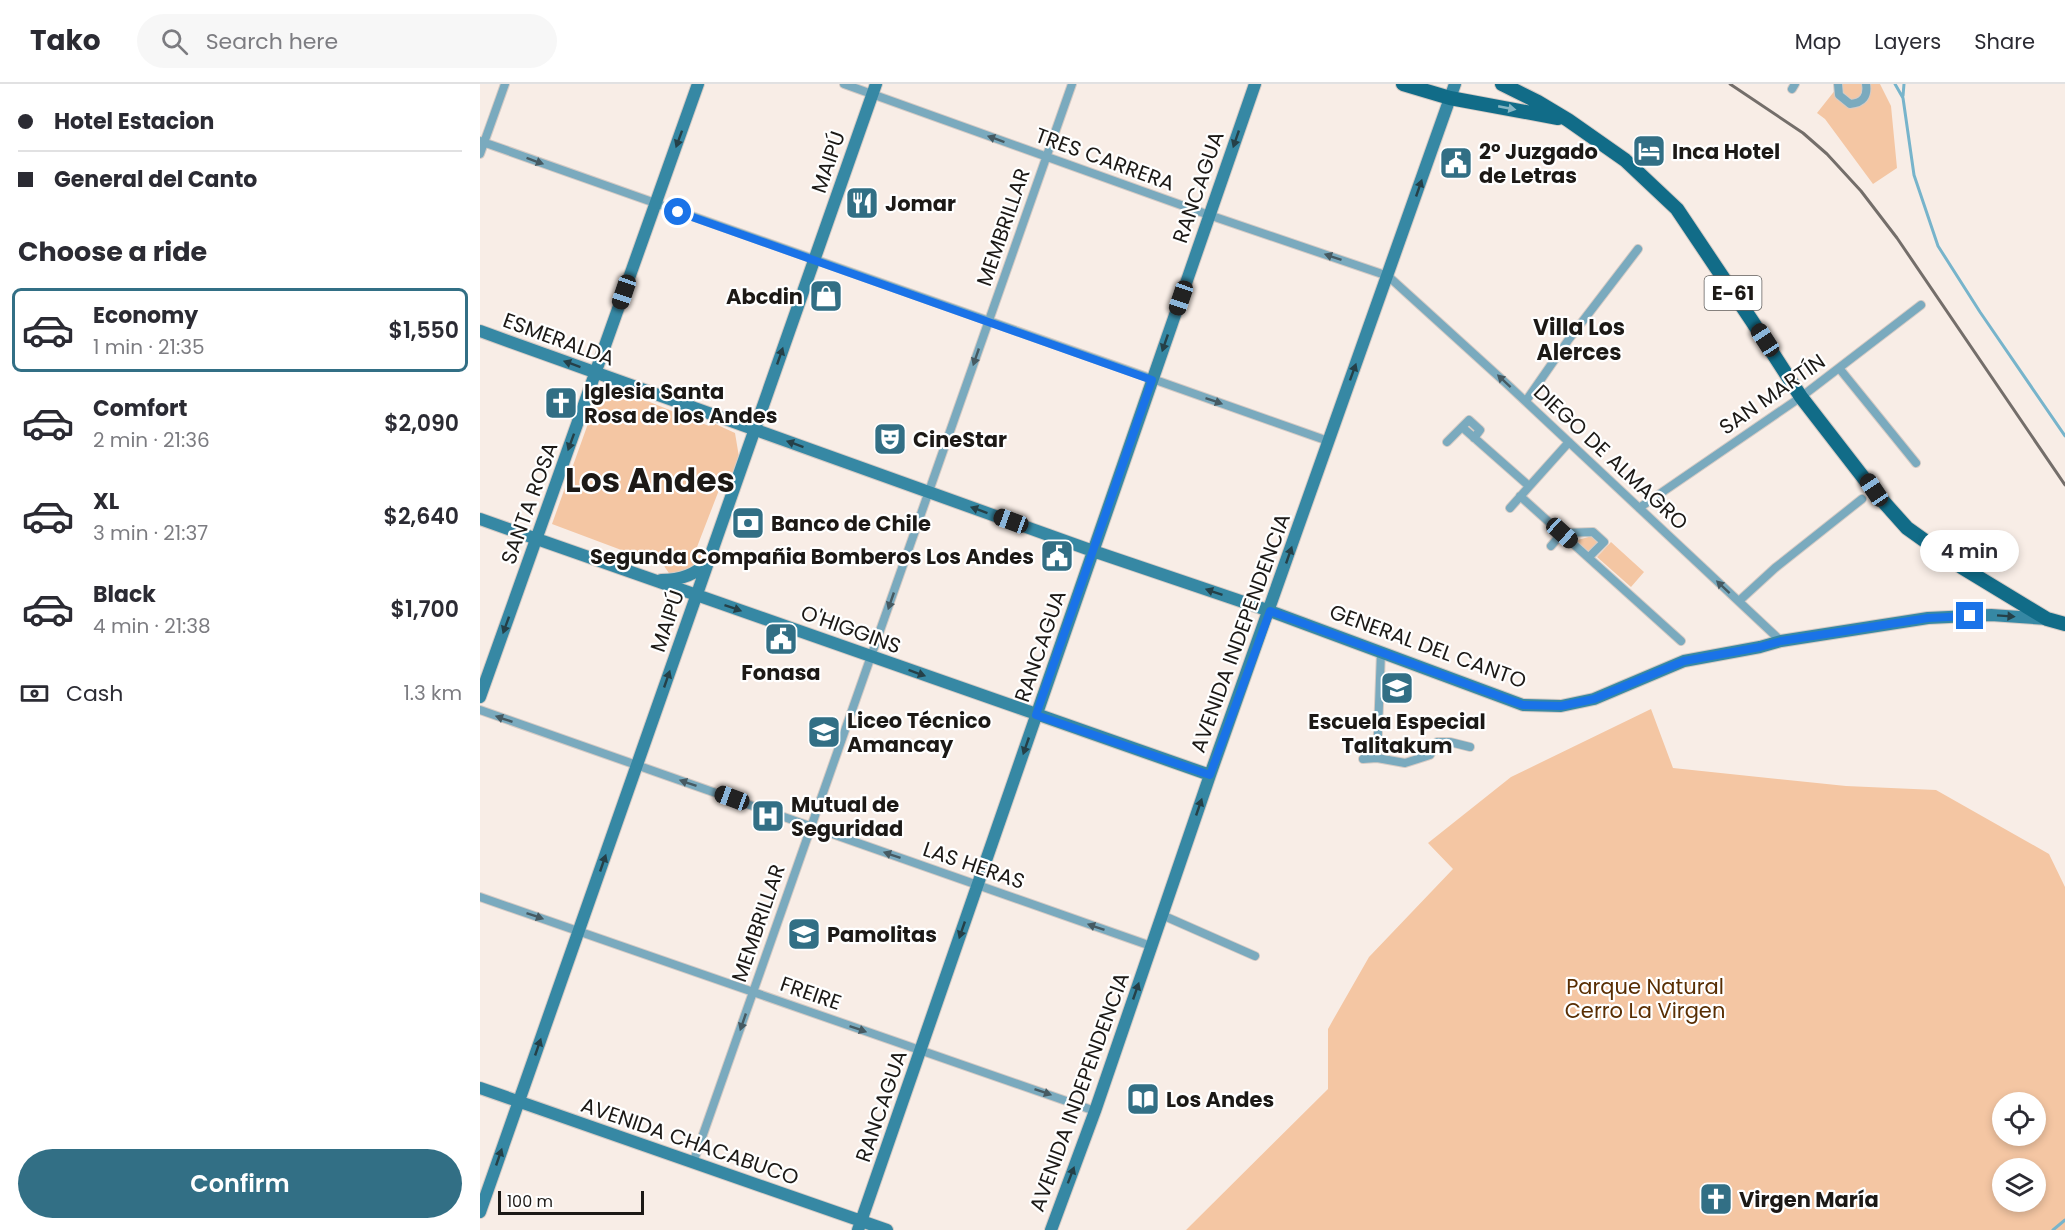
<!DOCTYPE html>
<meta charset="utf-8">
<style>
:root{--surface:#fff;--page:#f7f7f7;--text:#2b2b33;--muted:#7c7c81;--line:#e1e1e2;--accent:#326f85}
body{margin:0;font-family:Poppins,sans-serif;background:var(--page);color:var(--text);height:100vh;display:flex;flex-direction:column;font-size:22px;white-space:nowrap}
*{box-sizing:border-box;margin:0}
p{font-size:20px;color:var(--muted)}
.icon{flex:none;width:33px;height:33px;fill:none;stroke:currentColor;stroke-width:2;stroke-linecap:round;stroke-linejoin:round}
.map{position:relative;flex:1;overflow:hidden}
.side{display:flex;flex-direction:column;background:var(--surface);width:480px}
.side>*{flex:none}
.top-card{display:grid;align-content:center;height:132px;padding:0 18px;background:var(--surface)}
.buttons{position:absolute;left:1512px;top:1008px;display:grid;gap:12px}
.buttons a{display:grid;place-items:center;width:54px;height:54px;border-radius:50%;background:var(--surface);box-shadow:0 3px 9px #0003;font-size:30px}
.scale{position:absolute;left:18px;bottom:15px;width:146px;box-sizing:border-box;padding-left:6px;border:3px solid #1c1916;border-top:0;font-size:16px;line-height:21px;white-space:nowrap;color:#1c1916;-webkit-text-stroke:4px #fff;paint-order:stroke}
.end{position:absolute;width:27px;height:27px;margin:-14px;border:8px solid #1a73e8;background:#fff;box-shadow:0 0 0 3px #fff}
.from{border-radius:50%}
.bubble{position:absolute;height:42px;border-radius:21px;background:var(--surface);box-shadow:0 3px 9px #0003;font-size:20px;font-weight:600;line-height:42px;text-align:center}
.car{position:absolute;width:18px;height:36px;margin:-18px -9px;border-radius:8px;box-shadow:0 0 4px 2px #0007;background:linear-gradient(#222 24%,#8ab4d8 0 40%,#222 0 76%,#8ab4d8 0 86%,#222 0)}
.top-card b{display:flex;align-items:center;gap:21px;height:57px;font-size:22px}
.top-card b+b{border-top:2px solid var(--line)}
.top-card i{width:15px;height:15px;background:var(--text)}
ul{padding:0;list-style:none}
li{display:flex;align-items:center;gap:18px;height:84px;margin:0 12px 9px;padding:0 6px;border:3px solid transparent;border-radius:9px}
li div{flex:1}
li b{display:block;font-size:22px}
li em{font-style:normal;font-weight:600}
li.current{border-color:var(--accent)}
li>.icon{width:54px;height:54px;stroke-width:1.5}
h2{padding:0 18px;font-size:27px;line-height:72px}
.pay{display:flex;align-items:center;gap:15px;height:66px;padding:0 18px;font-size:22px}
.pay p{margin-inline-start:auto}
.action{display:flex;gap:12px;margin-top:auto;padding:12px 18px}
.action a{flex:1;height:69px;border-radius:36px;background:var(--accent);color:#fff;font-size:24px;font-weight:600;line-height:69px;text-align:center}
header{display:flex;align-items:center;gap:36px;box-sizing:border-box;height:84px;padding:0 30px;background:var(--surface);border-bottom:2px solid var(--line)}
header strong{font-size:28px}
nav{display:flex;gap:33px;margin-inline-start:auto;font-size:21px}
.search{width:420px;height:54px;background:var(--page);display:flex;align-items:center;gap:15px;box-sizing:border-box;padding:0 21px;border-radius:33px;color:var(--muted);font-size:22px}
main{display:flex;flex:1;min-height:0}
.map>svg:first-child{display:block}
.green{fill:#f4c6a3;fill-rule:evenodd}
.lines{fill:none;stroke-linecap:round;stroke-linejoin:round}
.stream{stroke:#77b4cb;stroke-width:3}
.minor-casing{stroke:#d5cbc5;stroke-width:10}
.secondary-casing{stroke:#d5cbc5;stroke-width:14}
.primary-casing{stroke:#d5cbc5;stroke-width:16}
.minor{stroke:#7aaabe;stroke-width:8}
.secondary{stroke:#3688a4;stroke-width:12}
.primary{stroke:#116c88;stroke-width:14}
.rail{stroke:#746e6a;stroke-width:3}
.oneway{fill:#88b6c4}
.oneway2{fill:#254048}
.oneway3{fill:#465a62}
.route{stroke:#1a73e8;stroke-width:8}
.labels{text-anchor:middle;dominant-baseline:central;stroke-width:4.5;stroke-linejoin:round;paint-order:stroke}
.shield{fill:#fff;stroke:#605e5c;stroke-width:1.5}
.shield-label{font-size:20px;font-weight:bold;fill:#1c1916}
.poi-label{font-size:21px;font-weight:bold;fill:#1c1916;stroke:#fff;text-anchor:start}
.street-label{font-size:21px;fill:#1c1916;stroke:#fff}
.park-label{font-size:21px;fill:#592e03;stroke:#fff}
.neighbourhood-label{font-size:22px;font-weight:bold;fill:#1c1916;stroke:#fff}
.town-label{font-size:33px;font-weight:bold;fill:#1c1916;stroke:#fff}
</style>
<header>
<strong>Tako</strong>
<div class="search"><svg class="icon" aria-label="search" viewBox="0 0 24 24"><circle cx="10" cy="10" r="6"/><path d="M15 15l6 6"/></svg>Search here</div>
<nav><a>Map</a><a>Layers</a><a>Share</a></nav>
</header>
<main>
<section class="side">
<div class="top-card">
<b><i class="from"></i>Hotel Estacion</b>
<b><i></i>General del Canto</b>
</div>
<h2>Choose a ride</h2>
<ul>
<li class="current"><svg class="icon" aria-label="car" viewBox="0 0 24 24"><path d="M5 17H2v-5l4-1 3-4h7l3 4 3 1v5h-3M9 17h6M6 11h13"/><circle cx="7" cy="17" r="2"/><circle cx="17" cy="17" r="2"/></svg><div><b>Economy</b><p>1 min · 21:35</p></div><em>$1,550</em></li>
<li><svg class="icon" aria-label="car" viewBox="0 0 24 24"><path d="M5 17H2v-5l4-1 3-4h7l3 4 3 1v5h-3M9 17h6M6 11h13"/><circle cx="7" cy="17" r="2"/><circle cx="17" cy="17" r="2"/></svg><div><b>Comfort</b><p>2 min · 21:36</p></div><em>$2,090</em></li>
<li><svg class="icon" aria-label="car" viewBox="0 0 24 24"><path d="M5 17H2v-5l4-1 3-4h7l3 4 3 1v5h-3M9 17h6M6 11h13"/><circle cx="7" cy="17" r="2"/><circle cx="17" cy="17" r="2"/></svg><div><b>XL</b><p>3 min · 21:37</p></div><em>$2,640</em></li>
<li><svg class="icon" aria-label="car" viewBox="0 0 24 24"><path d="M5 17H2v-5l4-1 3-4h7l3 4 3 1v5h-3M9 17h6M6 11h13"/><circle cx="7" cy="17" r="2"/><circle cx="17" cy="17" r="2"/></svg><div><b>Black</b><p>4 min · 21:38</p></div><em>$1,700</em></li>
</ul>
<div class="pay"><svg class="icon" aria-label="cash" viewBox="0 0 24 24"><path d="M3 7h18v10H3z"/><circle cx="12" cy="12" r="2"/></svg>Cash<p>1.3 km</p></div>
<div class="action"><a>Confirm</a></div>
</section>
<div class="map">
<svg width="1585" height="1146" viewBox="0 0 1585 1146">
<rect width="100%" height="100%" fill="#f8ede6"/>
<!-- green -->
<path class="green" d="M1360,0h40l11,22 6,62 -24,16 -48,-65 -8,-6z
M145,308l84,34 2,-4 24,11 4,24 -6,19 -9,1 -27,70 8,6c-8,18 -17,17 -34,23l-7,-10 -112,-42 47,-131z
M1112,452l7,7 -10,11 -15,-13z
M1131,458l33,30 -13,15 -34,-30z
M1171,625l22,59 173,18 90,4 113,64 16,33v343h-879l142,-141v-60l5,-9 36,-63 84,-88 -25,-26 83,-66zM1522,1018h34v34h-34zM1522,1084h34v34h-34z"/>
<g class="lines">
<!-- stream -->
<path class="stream" d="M1415,0l8,14 11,77 24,71 42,66 85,124
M1423,12l1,-12
M1573,1146l12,-10"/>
<!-- minor casing -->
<g class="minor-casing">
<path id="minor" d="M364,0l365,131 179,61 120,109 273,256
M1358,0l1,11 11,9c13,-1 18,-8 16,-20
M1312,5l3,-5
M0,57l848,300
M0,70l25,-70
M1359,284l77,95
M1046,317l43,-62 69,-90
M982,343l67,59
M967,358l22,-22 11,10 -6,8
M1040,412l161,145
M1030,424l59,-66
M1159,424l162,-111 120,-92
M1071,462l11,-13 31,-1 11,10 -15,15
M1259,517l36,-33 87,-69
M901,568l-4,106 28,5 25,-8 7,-13h13l20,5
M0,626l671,236
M883,675l14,-1
M0,813l615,214
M682,831l93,41
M213,1079l379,-1079"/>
</g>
<!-- secondary casing -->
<g class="secondary-casing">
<path id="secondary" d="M0,247l613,220 177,60 253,94 38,1 33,-7 90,-38 76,-14 21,-6 147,-23 63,-3 56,4
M0,435l730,256
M181,496c18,0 34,-4 46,-18
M0,613l218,-613
M0,1004l407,142
M0,1128l396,-1128
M378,1146l397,-1146
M571,1146l44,-119 115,-336 245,-691"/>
</g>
<!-- primary casing -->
<g class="primary-casing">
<path id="primary" d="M923,0l47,14 108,20
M1022,0l36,18 30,18 57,40 52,49 75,112 49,76 72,93 34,38 56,40 84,51 18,5"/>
</g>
<!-- minor -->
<use href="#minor" class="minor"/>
<!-- secondary -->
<use href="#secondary" class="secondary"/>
<!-- primary -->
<use href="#primary" class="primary"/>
<!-- rail -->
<path class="rail" d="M1250,0l73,49 24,21 34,37 36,47 168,247"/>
</g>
<!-- one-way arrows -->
<defs><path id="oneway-solid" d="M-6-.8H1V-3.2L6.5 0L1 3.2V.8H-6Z" transform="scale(1.5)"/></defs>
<use class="oneway" href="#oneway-solid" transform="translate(1027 24) rotate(11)"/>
<g class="oneway2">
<use href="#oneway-solid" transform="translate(199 55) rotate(110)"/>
<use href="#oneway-solid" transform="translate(756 55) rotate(109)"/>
<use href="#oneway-solid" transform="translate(939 104) rotate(-71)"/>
<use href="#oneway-solid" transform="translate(685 259) rotate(109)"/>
<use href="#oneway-solid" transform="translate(300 272) rotate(-71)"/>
<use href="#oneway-solid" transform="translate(92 280) rotate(-160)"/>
<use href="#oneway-solid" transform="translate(873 288) rotate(-70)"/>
<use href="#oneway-solid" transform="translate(91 358) rotate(110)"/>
<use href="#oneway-solid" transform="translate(315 360) rotate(-160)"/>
<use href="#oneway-solid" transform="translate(499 426) rotate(-160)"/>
<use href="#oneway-solid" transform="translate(809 471) rotate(-71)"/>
<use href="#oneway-solid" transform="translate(734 508) rotate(-161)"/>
<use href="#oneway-solid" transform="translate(253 524) rotate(19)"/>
<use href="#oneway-solid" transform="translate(1526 532) rotate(4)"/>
<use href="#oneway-solid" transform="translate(26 541) rotate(110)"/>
<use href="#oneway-solid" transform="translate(437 589) rotate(20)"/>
<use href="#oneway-solid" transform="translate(187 595) rotate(-71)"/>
<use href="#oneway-solid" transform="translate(546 662) rotate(109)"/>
<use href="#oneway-solid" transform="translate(719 723) rotate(-71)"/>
<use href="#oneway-solid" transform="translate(123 779) rotate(-71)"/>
<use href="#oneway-solid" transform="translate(482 846) rotate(109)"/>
<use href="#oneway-solid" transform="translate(656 907) rotate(-71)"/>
<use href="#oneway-solid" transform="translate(58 963) rotate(-71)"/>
<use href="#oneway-solid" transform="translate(19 1073) rotate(-71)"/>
<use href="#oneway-solid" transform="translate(591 1091) rotate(-69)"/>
</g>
<g class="oneway3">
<use href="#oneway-solid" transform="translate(516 55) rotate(-160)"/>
<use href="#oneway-solid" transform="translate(55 77) rotate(20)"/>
<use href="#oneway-solid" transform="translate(853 173) rotate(-161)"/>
<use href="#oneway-solid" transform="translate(496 273) rotate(109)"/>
<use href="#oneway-solid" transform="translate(1024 297) rotate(-137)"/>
<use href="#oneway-solid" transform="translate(734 317) rotate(19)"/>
<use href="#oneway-solid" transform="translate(1243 503) rotate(-137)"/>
<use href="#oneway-solid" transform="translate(411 517) rotate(109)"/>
<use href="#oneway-solid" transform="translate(24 635) rotate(-161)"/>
<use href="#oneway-solid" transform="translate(208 699) rotate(-161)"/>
<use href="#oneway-solid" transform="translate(412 771) rotate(-161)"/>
<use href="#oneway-solid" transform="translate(55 832) rotate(19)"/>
<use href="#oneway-solid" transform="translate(616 843) rotate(-161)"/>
<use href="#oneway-solid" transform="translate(263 938) rotate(109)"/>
<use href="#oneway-solid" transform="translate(378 945) rotate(19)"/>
<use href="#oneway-solid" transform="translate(563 1008) rotate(19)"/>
</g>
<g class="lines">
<!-- route -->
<path class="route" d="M198,128l474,168 -116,335 174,60 60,-164 253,94 38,1 33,-7 90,-38 76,-14 21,-6 147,-23 42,-2"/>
</g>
<!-- icons -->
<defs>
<g id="hotel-square" transform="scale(1.725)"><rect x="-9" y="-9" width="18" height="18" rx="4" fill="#326f85" stroke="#fff"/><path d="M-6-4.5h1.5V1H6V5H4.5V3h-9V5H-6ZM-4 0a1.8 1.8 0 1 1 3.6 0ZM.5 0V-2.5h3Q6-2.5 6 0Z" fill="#fff"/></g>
<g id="civic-square" transform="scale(1.725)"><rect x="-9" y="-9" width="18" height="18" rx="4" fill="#326f85" stroke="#fff"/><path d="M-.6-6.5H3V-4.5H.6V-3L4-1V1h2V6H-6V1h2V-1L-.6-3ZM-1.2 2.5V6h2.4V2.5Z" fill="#fff"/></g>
<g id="restaurant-square" transform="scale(1.725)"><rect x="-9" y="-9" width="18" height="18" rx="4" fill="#326f85" stroke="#fff"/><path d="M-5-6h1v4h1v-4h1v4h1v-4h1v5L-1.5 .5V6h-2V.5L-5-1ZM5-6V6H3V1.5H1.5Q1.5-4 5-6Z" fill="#fff"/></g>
<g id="shop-square" transform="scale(1.725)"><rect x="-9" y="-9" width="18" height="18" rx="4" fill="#326f85" stroke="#fff"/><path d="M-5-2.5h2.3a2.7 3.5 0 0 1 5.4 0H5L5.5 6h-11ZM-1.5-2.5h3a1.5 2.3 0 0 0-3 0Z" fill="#fff"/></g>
<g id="church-square" transform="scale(1.725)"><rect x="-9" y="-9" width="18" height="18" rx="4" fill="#326f85" stroke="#fff"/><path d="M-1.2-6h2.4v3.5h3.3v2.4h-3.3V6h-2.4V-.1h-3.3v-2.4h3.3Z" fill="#fff"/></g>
<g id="theatre-square" transform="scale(1.725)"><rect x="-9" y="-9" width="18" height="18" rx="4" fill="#326f85" stroke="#fff"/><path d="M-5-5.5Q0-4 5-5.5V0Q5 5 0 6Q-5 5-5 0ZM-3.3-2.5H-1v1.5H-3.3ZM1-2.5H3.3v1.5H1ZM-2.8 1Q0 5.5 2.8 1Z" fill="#fff"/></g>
<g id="bank-square" transform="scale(1.725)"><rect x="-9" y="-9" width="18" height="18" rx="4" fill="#326f85" stroke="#fff"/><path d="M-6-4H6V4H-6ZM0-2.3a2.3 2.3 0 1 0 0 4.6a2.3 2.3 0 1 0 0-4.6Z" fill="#fff"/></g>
<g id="school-square" transform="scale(1.725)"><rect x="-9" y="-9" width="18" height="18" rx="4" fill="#326f85" stroke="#fff"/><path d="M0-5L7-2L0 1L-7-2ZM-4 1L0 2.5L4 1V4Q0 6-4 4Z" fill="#fff"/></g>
<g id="hospital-square" transform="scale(1.725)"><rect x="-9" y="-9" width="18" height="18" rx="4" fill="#326f85" stroke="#fff"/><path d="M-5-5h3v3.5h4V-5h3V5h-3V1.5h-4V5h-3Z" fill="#fff"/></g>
<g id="library-square" transform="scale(1.725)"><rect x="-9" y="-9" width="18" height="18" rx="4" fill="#326f85" stroke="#fff"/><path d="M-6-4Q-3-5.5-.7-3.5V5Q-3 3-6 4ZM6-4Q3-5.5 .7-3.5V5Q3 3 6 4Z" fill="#fff"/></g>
</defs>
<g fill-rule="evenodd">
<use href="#hotel-square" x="1169" y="67"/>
<use href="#civic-square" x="976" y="79"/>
<use href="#restaurant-square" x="382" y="119"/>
<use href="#shop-square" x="346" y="212"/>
<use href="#church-square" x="81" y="319"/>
<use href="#theatre-square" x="410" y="355"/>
<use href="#bank-square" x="268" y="439"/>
<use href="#civic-square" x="577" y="472"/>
<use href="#civic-square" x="301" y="555"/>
<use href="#school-square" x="917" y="604"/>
<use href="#school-square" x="344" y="648"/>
<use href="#hospital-square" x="288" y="732"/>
<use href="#school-square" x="324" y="850"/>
<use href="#library-square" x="663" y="1015"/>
<use href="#church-square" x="1236" y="1115"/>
</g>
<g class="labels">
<!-- shield labels -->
<rect class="shield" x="1224.5" y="192" width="57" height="34" rx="4.5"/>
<g class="shield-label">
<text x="1253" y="209">E-61</text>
</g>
<!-- poi labels -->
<g class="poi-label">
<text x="999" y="67">2º Juzgado<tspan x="999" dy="24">de Letras</tspan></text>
<text x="1192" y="67">Inca Hotel</text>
<text x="405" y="119">Jomar</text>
<text x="323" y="212" text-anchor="end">Abcdin</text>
<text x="104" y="307">Iglesia Santa<tspan x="104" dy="24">Rosa de los Andes</tspan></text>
<text x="433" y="355">CineStar</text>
<text x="291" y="439">Banco de Chile</text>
<text x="554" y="472" text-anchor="end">Segunda Compañia Bomberos Los Andes</text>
<text x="301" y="588" text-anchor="middle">Fonasa</text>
<text x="367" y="636">Liceo Técnico<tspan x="367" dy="24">Amancay</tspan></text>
<text x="917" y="637" text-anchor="middle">Escuela Especial<tspan x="917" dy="24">Talitakum</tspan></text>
<text x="311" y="720">Mutual de<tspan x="311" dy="24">Seguridad</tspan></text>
<text x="347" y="850">Pamolitas</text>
<text x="686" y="1015">Los Andes</text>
<text x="1259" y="1115">Virgen María</text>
</g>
<!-- street labels -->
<g class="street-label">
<text transform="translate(625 75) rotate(20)">TRES CARRERA</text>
<text transform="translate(348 78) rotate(-71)">MAIPÚ</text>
<text transform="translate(718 103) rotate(-71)">RANCAGUA</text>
<text transform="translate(523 143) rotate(-71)">MEMBRILLAR</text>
<text transform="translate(79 255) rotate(20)">ESMERALDA</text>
<text transform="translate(1292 310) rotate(-35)">SAN MARTÍN</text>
<text transform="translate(1131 373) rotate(43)">DIEGO DE ALMAGRO</text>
<text transform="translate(49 419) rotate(-70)">SANTA ROSA</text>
<text transform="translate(187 537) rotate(-71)">MAIPÚ</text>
<text transform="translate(371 545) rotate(20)">O'HIGGINS</text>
<text transform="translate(760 549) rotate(-70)">AVENIDA INDEPENDENCIA</text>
<text transform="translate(560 562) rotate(-71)">RANCAGUA</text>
<text transform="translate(948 562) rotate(20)">GENERAL DEL CANTO</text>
<text transform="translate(494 781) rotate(19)">LAS HERAS</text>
<text transform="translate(278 839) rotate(-71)">MEMBRILLAR</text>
<text transform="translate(331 909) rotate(19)">FREIRE</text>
<text transform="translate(599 1008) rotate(-70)">AVENIDA INDEPENDENCIA</text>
<text transform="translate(401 1022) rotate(-71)">RANCAGUA</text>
<text transform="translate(210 1057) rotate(19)">AVENIDA CHACABUCO</text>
</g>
<!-- park labels -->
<g class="park-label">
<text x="1165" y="902">Parque Natural<tspan x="1165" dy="24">Cerro La Virgen</tspan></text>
</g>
<!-- neighbourhood labels -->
<g class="neighbourhood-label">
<text x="1099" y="243">Villa Los<tspan x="1099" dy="25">Alerces</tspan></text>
</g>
<!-- town labels -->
<g class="town-label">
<text x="170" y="396">Los Andes</text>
</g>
</g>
</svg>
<div class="buttons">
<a><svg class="icon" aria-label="locate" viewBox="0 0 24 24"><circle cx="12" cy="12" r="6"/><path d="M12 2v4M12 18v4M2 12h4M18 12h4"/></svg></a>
<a><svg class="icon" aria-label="layers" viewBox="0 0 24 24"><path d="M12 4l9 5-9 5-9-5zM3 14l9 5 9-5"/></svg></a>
</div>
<div class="scale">100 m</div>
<i class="end from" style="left:198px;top:128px"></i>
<i class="end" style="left:1490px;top:532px"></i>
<div class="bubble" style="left:1440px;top:446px;width:99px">4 min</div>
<i class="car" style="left:144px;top:208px;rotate:199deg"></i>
<i class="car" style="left:701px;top:214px;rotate:199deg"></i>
<i class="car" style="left:1285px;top:256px;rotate:327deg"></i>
<i class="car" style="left:1394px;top:406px;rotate:326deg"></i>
<i class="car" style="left:531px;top:437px;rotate:290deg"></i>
<i class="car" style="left:1082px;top:449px;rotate:132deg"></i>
<i class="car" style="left:252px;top:714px;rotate:290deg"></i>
</div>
</main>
